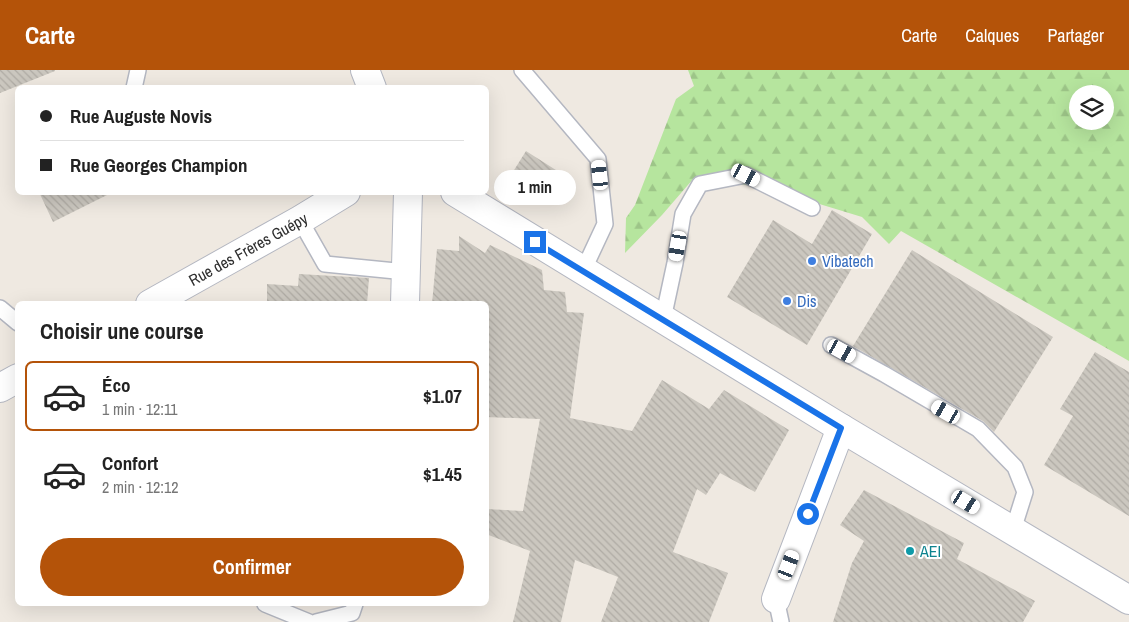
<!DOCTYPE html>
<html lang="fr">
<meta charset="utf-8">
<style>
:root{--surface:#fff;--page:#f6f6f6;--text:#222;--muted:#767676;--line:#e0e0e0;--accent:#b45309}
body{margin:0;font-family:"Archivo Narrow",sans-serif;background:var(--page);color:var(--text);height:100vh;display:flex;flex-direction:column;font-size:19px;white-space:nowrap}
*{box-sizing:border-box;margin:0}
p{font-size:16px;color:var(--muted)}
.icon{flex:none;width:28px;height:28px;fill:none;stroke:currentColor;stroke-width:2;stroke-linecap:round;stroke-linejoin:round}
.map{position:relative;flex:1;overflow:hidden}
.side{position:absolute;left:15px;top:231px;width:474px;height:305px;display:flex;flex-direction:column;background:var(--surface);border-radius:8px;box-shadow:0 5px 20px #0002}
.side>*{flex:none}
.hud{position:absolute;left:15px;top:15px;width:474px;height:110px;border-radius:8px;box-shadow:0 5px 20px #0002;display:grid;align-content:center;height:110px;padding:0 25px;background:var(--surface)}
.controls{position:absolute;left:1069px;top:15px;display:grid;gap:10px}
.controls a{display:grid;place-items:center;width:45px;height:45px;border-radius:50%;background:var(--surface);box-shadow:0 5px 20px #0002;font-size:25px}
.end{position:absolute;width:22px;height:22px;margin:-11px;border:6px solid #1a73e8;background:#fff;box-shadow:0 0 0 2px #fff}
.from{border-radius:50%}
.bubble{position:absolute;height:35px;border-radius:18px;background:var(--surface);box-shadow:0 5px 20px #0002;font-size:16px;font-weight:800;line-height:35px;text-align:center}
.car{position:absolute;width:15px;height:30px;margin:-15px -8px;border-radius:6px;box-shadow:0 0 4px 1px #0007;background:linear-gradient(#fff 24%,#345 0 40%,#fff 0 76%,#345 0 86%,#fff 0)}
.hud b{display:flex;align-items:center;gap:18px;height:48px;font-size:19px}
.hud b+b{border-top:1px solid var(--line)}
.hud i{width:12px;height:12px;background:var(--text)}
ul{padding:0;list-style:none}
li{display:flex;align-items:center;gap:15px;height:70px;margin:0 10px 8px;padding:0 15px;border:2px solid transparent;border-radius:8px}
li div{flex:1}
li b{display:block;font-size:19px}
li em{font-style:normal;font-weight:800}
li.on{border-color:var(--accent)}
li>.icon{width:45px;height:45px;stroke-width:1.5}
h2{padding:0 25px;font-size:22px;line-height:60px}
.primary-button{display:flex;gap:10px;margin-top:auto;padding:10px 25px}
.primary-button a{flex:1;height:58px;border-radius:30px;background:var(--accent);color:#fff;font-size:20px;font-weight:800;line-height:58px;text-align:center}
header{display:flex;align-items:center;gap:30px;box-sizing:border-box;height:70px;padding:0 25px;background:var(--accent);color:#fff}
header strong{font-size:24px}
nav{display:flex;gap:28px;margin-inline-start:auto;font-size:18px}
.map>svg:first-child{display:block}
.forest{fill:url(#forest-firs);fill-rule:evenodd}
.building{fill:url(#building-back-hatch)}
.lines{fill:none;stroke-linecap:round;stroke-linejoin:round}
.lane-casing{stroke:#b4b7c1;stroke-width:18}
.street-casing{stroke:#b4b7c1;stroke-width:30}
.secondary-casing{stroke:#b4b7c1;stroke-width:30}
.lane{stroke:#fff;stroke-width:15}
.street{stroke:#fff;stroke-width:28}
.secondary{stroke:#fff;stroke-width:28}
.route{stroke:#1a73e8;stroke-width:6}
.shop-dot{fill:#3f7fe0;stroke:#fff;stroke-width:2}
.culture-dot{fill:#0f9aa8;stroke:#fff;stroke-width:2}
.labels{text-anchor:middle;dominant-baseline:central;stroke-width:4;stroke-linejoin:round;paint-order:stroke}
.street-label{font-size:16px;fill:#2e2e2e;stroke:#fff}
.shop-label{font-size:16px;fill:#366cbe;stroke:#fff;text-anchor:start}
.culture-label{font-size:16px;fill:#0d838f;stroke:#fff;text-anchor:start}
</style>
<header>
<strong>Carte</strong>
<nav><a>Carte</a><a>Calques</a><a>Partager</a></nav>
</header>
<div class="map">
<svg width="1129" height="552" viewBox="0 0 1129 552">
<defs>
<pattern id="forest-firs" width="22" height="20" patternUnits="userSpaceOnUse" patternTransform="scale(1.25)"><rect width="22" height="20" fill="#b6e59e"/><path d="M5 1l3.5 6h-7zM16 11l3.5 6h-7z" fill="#9dc588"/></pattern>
<pattern id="building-back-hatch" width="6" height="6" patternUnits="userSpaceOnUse" patternTransform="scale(1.25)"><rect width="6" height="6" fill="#cbc7bf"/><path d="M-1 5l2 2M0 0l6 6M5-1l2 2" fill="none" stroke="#afaba4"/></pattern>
</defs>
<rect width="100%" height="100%" fill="#efe9e1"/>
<!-- forest -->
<path class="forest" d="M688,0h441v291l-228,-130 -12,13 -27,-27 -95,-29 -73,-10 -32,37 -37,38 1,-35 9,-13 41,-106 18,-13zM1078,24h27v27h-27z"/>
<!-- building -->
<path class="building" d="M0,0h55v1l-55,22z
M526,81l33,21 -15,26 -33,-23z
M39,122h74l-60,30z
M832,140l40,24 -65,111 -80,-48 46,-77 39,24z
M459,166l26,17 5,-8 52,25 2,20 21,2 2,20 17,1 -14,105 62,13 30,-51 47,29 15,-19 65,40 -34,62 -35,-19 -14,22 -9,-6 -24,63 55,21 -19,49h-108l17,-45 -43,-17 -14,62h-48l17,-71 -44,-17v-25l37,2 17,-92 -54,-2v-113h-54l5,-55 22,2z
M912,180l141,87 -59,95 -11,-11 -130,-75z
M299,204l70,4 -2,26h-100v-20l31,2z
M1095,282l34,20v144l-85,-51 29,-49 -13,-7z
M864,420l100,53 -7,16 78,42 -12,21h-190l19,-59 12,-22 -24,-16z"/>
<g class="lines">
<!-- lane casing -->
<g class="lane-casing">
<path id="lane" d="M522,0l76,89 7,65 -22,47
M134,18l4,-18
M300,150l25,44 81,8
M0,238l18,15
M663,249l12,-56 8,-49 17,-30 46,-9 66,33
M831,275l53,29 94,55 37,38 10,25 -12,38
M776,529l5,23
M265,534l44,18
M316,552l36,-9 3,-9"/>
</g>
<!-- street casing -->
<g class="street-casing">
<path id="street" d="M150,234l150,-84 46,-28
M405,234l3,-112
M0,318l18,-10
M776,529l65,-171"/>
</g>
<!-- secondary casing -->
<g class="secondary-casing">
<path id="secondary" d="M365,0l7,18
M455,122l386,236 288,172"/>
</g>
<!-- lane -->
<use href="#lane" class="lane"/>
<!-- street -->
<use href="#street" class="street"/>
<!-- secondary -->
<use href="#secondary" class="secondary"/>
</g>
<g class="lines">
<!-- route -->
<path class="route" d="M535,172l306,186 -33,86"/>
</g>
<!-- markers -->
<g class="shop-dot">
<circle cx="812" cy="191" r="5"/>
<circle cx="787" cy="231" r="5"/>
</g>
<circle class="culture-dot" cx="910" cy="481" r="5"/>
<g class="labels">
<!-- street labels -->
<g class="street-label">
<text transform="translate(248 179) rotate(-29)">Rue des Frères Guépy</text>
</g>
<!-- shop labels -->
<g class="shop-label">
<text x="822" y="191">Vibatech</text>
<text x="797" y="231">Dis</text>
</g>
<!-- culture labels -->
<g class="culture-label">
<text x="920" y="481">AEI</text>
</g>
</g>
</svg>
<div class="controls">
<a><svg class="icon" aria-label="layers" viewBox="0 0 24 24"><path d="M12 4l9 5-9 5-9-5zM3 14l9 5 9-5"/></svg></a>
</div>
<i class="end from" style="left:808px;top:444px"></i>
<i class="end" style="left:535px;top:172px"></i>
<div class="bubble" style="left:494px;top:100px;width:82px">1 min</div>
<i class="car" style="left:600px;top:105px;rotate:354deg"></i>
<i class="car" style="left:746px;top:105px;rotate:117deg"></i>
<i class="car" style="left:678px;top:176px;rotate:190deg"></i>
<i class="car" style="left:842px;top:281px;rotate:119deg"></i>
<i class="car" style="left:946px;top:342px;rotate:300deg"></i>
<i class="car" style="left:966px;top:432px;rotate:121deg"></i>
<i class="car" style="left:789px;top:495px;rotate:21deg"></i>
<div class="hud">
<b><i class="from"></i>Rue Auguste Novis</b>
<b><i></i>Rue Georges Champion</b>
</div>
<section class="side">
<h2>Choisir une course</h2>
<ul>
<li class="on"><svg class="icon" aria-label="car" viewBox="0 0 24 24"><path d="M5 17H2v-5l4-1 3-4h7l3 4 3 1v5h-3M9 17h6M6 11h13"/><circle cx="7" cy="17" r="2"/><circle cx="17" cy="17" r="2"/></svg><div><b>Éco</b><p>1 min · 12:11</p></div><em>$1.07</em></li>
<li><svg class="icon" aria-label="car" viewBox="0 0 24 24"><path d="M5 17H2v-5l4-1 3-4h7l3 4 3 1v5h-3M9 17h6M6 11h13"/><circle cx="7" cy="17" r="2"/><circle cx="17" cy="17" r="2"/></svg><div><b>Confort</b><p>2 min · 12:12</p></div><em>$1.45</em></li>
</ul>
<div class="primary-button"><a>Confirmer</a></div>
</section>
</div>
